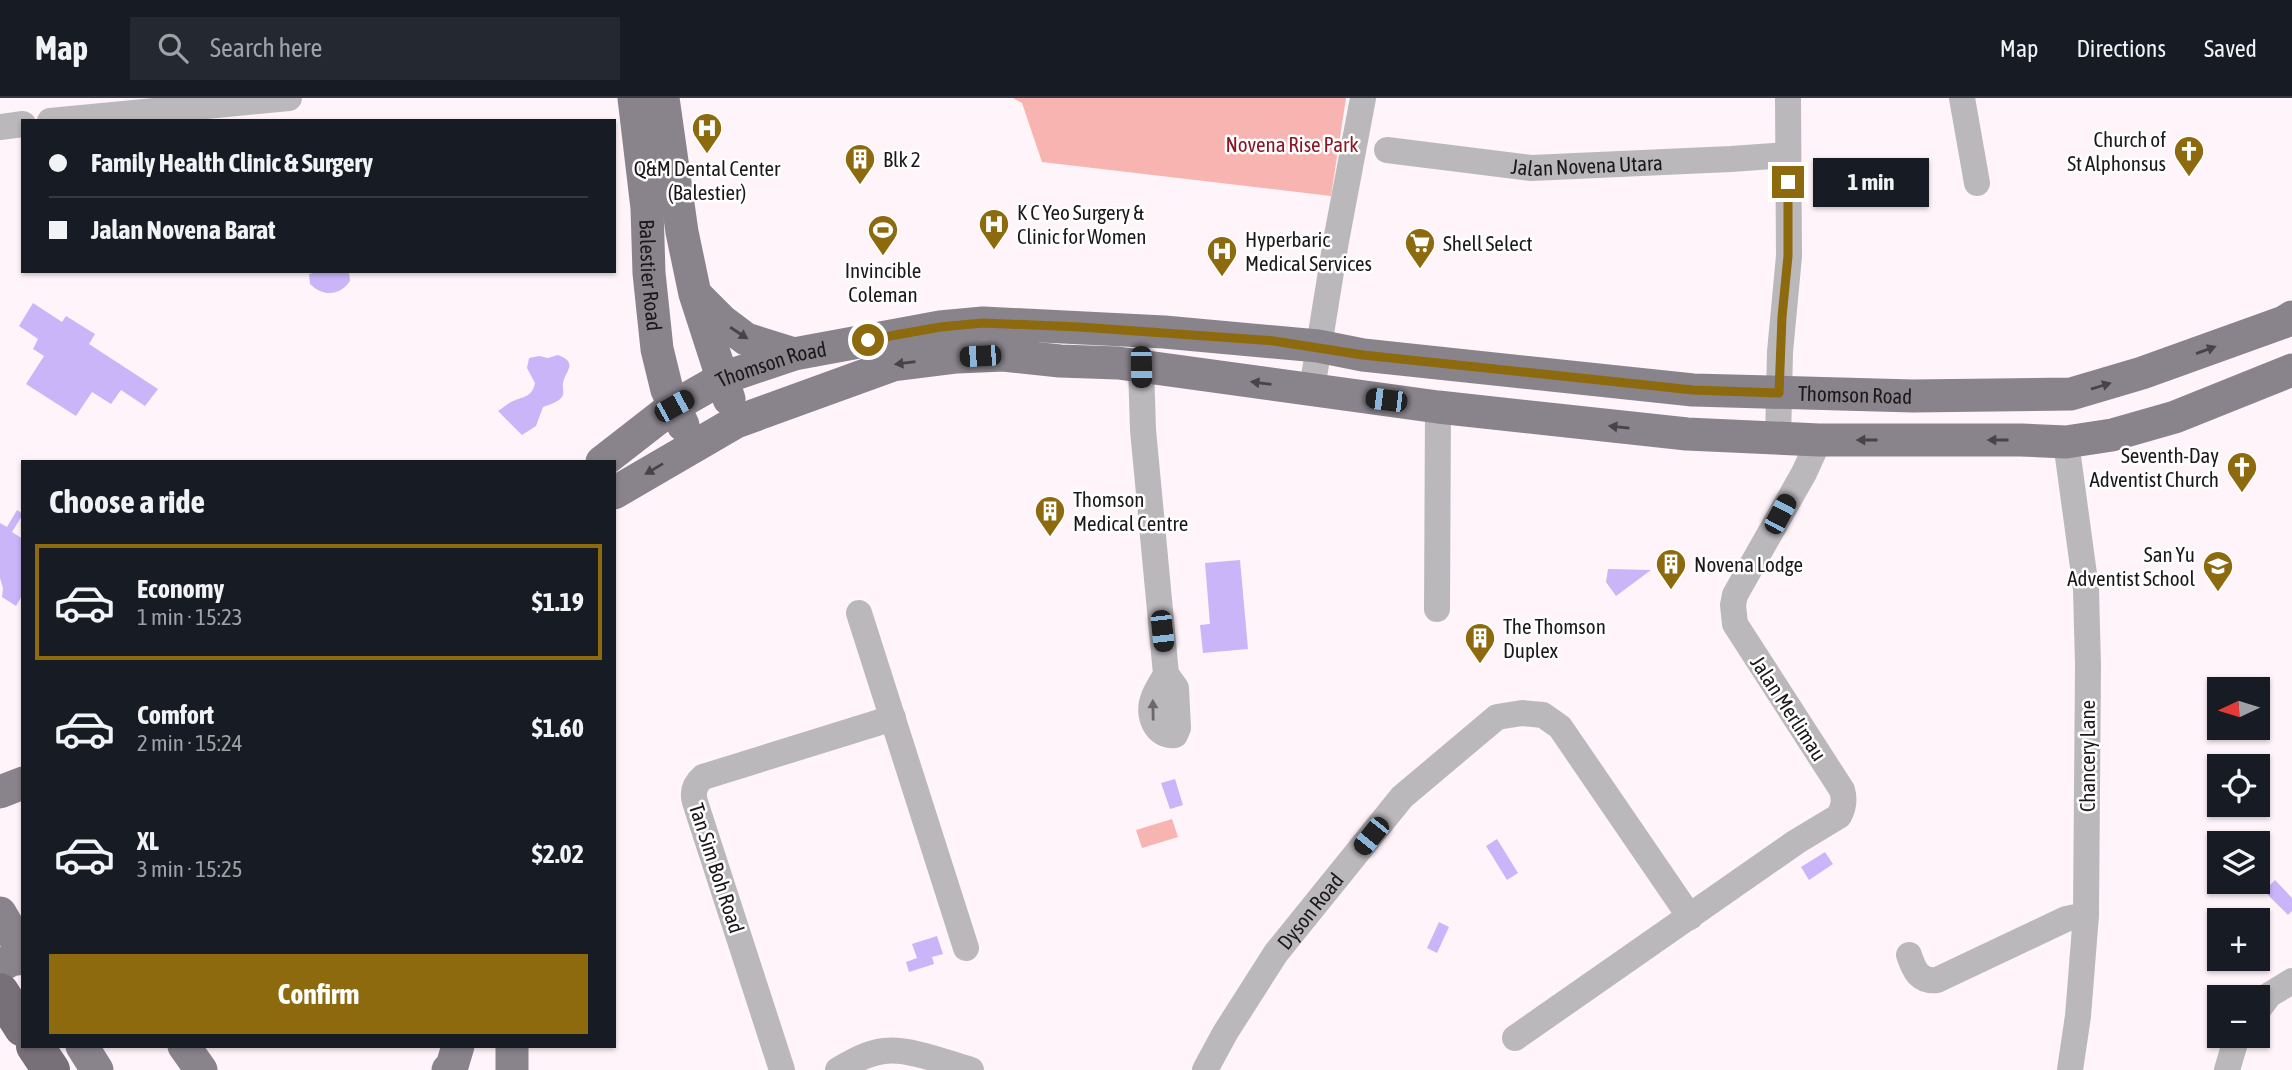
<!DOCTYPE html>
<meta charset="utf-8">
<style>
:root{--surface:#171b24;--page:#242831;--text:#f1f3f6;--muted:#9ea1a6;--line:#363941;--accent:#8d6a0d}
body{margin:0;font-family:"Asap Condensed",sans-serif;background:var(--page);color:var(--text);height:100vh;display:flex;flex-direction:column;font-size:26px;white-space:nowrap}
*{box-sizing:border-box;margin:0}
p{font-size:23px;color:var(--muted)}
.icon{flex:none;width:38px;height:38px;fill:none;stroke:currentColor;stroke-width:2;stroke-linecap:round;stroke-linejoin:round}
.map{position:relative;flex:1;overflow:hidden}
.side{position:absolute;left:21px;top:362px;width:595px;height:588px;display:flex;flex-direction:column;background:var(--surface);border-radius:0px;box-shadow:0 2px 5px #0004}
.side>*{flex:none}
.guide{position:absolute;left:21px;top:21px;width:595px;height:154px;border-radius:0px;box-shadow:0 2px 5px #0004;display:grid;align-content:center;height:154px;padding:0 28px;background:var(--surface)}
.needle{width:46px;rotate:266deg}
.fabs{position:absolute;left:2207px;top:579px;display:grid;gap:14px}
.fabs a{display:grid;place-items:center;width:63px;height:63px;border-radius:0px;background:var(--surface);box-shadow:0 2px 5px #0004;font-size:35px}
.end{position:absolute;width:32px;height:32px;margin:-16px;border:9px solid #8d6a0d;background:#fff;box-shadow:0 0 0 4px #fff}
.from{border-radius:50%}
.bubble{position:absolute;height:49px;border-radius:0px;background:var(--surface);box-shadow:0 2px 5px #0004;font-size:23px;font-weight:700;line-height:49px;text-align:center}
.car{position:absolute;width:21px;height:42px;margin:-21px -10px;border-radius:9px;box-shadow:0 0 5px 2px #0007;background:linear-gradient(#222 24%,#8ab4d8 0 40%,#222 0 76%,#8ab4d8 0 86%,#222 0)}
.guide b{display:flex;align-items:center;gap:24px;height:66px;font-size:26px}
.guide b+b{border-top:2px solid var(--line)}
.guide i{width:18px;height:18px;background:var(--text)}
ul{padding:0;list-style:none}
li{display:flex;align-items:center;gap:21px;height:116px;margin:0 14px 10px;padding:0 14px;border:4px solid transparent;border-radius:0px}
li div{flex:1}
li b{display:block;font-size:26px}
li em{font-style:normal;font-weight:700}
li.current{border-color:var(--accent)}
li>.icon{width:63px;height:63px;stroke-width:1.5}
h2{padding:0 28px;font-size:32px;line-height:84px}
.primary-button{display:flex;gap:14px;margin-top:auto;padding:14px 28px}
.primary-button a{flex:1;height:80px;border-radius:0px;background:var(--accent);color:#fff;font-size:28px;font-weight:700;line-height:80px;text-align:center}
header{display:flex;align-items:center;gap:42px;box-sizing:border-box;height:98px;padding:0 35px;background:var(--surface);border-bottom:2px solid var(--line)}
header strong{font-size:33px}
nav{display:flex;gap:38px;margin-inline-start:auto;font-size:24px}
.search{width:490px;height:63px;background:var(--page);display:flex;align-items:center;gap:18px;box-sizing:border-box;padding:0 24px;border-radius:0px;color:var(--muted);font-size:26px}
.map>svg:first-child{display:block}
.green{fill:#f8b4b0}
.water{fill:#cab5f8}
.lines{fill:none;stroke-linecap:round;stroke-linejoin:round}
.minor{stroke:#bbb8bc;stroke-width:26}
.major{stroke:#89838b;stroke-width:33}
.highway{stroke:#777079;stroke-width:38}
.oneway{fill:#484347}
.oneway2{fill:#6c686b}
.route{stroke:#8d6a0d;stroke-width:9}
.labels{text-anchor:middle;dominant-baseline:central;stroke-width:5;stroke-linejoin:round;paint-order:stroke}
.poi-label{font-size:21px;fill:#1c181a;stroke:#fff;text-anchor:start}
.park-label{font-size:21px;fill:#8a1722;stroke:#fff}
.street-label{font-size:21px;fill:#1c181a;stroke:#fff}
</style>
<header>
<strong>Map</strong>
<div class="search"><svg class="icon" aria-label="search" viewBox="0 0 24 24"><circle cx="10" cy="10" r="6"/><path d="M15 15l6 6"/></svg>Search here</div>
<nav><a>Map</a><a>Directions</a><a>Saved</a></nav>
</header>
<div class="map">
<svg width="2292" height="972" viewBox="0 0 2292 972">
<rect width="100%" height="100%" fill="#fef4fa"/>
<!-- green -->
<path class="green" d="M1013,0h333l-15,98 -289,-34 -20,-59z
M1172,721l6,18 -36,11 -6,-18z"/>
<!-- water -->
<path class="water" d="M314,173h35l1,10c-10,15 -27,16 -40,3l-1,-10 4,-1z
M33,205l29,19 4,-6 29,18 -6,10 69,45 -13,17 -24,-16 -10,14 -19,-12 -16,24 -50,-32 18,-28 -11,-7 5,-10 -19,-13z
M558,257c21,8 7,16 5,28 -1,7 3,12 -4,17 -4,3 -11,5 -16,7l-7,19 -14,9 -24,-24c5,-3 10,-8 15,-10 12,-5 19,-4 22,-18l-8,-15 2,-10 10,-2 9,2z
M17,412l6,4 -11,18 11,7v55l-7,12 -14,-9 1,-9 -3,-10v-55l7,4z
M1240,462l8,89 -45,4 -3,-28 10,-1 -5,-61z
M1608,471l43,1 -35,26 -10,-14z
M1175,681l8,26 -13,4 -9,-26z
M1497,741l21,34 -11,7 -21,-34z
M1825,754l8,12 -24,16 -8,-13z
M2275,782l17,18v13l-4,4 -24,-24z
M1439,824l10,5 -12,26 -10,-5z
M937,838l6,18 -11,3 2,7 -25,8 -3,-10 11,-4 -5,-14z"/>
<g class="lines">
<!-- minor -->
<g class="minor">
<path d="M1962,0l15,85"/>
<path d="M50,23l239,-23"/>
<path d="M0,29l23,-3"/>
<path id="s1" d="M1387,52l144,18 200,-9 57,-4"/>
<path d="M1141,269l2,63 23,244 10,14 2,40 -3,7c-19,2 -28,-20 -22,-36 3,-9 9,-17 13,-25"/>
<path d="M1312,291l24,-148 27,-143"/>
<path d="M1778,341l2,-87 9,-96 -1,-158"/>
<path d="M2066,344l20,147 2,76 -2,250 -8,101 -8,54"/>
<path d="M1437,511l1,-202"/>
<path d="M859,515l107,335"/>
<path d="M1909,857c5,15 10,27 28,25l129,-61 20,-4"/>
<path d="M2258,912l11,-15 23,-14"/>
<path d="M1515,940l281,-196 43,-26c5,-9 6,-16 3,-26l-107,-166 -2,-19 2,-10 69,-122 15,-33"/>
<path d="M782,972l-87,-268c-3,-10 0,-18 8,-25l190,-59"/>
<path d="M838,972c14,-8 29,-17 46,-19 25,-3 63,12 87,19"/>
<path id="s2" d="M1205,972l20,-37 51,-80 126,-156 95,-80 25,-4 21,2 17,12 130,190"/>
<path d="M2227,972l10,-34"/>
</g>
<!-- major -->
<g class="major">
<path id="s3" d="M634,0l13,110 2,65 8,76 10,41 16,35"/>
<path d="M663,0l19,134 13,62 34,105"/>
<path d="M699,200l23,23 24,18 48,15"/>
<path id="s4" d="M602,364l72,-56 49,-28 71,-24 146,-27 43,-4 181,9 154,14 45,9 330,35 220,6 158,-2 71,-21 142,-51 8,-5"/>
<path d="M614,395l122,-71 157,-57 64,-8 46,-2 57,6 58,2 320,44 249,27 132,6h202l45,2 46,-7 63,-18 117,-47"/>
<path d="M0,694l23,-9"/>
<path d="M0,815l23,39"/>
<path d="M0,868l11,-6 12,-2"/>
<path d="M82,948l15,24"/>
<path d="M184,948l17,24"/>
<path d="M512,948v24"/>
<path d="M448,972l4,-4 6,-20"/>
</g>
<!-- highway -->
<path class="highway" d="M0,894l23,36
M35,948l16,24"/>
</g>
<!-- one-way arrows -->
<defs><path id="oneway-solid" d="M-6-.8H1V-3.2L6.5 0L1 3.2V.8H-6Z" transform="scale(1.75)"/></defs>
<g class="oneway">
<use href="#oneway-solid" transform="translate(739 235) rotate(33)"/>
<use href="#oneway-solid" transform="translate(2206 252) rotate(-20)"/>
<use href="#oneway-solid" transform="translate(905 265) rotate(173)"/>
<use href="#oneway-solid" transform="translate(1261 285) rotate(-173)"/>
<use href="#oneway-solid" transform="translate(2101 288) rotate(-17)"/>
<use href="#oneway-solid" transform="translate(1619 329) rotate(-174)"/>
<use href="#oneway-solid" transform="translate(1867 342) rotate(180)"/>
<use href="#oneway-solid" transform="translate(1998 342) rotate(-180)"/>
<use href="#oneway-solid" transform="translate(654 371) rotate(149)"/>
</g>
<use class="oneway2" href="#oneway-solid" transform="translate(1153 612) rotate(-91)"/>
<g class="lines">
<!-- route -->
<path class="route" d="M868,242l72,-13 43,-4 97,4 194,14 89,14 330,35 86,3 3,-76 6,-61v-74"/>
</g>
<!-- icons -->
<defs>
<g id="hospital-pin" transform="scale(1.575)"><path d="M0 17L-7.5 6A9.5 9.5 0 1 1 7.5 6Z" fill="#8d6a0d" stroke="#fff"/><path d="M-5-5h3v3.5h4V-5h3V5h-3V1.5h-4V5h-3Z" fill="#fff"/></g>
<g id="church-pin" transform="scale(1.575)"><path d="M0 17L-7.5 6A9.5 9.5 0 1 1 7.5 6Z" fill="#8d6a0d" stroke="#fff"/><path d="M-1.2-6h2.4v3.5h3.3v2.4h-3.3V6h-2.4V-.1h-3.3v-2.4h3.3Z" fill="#fff"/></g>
<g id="building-pin" transform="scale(1.575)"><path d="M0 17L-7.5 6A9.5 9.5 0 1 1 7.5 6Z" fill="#8d6a0d" stroke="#fff"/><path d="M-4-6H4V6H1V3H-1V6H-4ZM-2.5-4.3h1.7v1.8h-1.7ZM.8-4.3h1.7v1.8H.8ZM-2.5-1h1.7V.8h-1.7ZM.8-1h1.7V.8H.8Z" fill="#fff"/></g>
<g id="stadium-pin" transform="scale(1.575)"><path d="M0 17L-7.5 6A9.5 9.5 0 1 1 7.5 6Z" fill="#8d6a0d" stroke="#fff"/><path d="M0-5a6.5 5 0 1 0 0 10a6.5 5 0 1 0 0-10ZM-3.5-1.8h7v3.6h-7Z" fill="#fff"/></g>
<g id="supermarket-pin" transform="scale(1.575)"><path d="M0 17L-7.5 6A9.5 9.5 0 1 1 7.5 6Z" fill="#8d6a0d" stroke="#fff"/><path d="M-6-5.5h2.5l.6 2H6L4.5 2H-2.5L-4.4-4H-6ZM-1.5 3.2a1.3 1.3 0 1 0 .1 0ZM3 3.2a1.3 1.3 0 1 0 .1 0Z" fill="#fff"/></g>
<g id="school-pin" transform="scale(1.575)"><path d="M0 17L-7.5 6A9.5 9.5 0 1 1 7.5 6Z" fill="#8d6a0d" stroke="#fff"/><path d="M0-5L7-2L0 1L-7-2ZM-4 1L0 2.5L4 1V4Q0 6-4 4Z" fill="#fff"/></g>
</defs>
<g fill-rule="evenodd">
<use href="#hospital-pin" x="707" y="30"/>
<use href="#church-pin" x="2189" y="53"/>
<use href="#building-pin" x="860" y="61"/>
<use href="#hospital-pin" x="994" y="126"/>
<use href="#stadium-pin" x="883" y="132"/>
<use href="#supermarket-pin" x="1420" y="145"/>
<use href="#hospital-pin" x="1222" y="153"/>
<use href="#church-pin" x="2242" y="369"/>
<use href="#building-pin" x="1050" y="413"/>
<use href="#building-pin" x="1671" y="466"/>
<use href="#school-pin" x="2218" y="468"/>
<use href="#building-pin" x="1480" y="540"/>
</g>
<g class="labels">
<!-- poi labels -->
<g class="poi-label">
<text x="2166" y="41" text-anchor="end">Church of<tspan x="2166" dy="24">St Alphonsus</tspan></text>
<text x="883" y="61">Blk 2</text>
<text x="707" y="70" text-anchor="middle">Q&amp;M Dental Center<tspan x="707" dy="24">(Balestier)</tspan></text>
<text x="1017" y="114">K C Yeo Surgery &amp;<tspan x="1017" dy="24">Clinic for Women</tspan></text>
<text x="1245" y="141">Hyperbaric<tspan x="1245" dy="24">Medical Services</tspan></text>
<text x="1443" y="145">Shell Select</text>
<text x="883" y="172" text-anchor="middle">Invincible<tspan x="883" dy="24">Coleman</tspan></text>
<text x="2219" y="357" text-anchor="end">Seventh-Day<tspan x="2219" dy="24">Adventist Church</tspan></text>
<text x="1073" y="401">Thomson<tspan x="1073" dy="24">Medical Centre</tspan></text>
<text x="2195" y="456" text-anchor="end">San Yu<tspan x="2195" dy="24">Adventist School</tspan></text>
<text x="1694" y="466">Novena Lodge</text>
<text x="1503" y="528">The Thomson<tspan x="1503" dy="24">Duplex</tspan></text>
</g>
<!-- park labels -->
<g class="park-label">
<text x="1292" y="46">Novena Rise Park</text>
</g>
<!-- street labels -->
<g class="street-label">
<text stroke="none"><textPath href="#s1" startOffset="201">Jalan Novena Utara</textPath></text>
<text stroke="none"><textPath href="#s3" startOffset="178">Balestier Road</textPath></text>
<text stroke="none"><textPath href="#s4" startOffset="198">Thomson Road</textPath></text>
<text stroke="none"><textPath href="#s4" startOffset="1290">Thomson Road</textPath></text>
<text transform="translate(1789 610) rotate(57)">Jalan Merlimau</text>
<text transform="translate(2087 658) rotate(-90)">Chancery Lane</text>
<text transform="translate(717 770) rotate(72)">Tan Sim Boh Road</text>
<text stroke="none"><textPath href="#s2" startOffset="191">Dyson Road</textPath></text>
</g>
</g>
</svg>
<div class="fabs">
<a><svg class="needle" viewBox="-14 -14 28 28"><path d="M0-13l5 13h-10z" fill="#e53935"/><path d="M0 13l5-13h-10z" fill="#9ea1a6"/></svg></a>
<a><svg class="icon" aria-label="locate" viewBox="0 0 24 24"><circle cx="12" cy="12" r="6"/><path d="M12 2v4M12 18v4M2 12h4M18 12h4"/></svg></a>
<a><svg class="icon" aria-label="layers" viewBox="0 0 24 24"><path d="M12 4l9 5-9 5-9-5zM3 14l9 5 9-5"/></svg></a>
<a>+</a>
<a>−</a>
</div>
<i class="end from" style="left:868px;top:242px"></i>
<i class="end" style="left:1788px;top:84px"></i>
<div class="bubble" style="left:1813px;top:60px;width:116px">1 min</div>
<i class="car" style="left:980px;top:258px;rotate:267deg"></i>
<i class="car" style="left:1141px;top:269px;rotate:179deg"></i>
<i class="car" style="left:1386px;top:302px;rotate:277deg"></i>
<i class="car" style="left:674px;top:308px;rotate:61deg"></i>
<i class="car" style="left:1780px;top:416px;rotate:28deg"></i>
<i class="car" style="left:1162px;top:533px;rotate:174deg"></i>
<i class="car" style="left:1371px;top:738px;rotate:219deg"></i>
<div class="guide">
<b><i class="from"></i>Family Health Clinic &amp; Surgery</b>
<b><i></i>Jalan Novena Barat</b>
</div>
<section class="side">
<h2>Choose a ride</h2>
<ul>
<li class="current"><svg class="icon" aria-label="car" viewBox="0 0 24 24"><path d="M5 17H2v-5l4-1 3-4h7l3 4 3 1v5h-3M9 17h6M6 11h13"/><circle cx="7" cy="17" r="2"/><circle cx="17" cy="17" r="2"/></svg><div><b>Economy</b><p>1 min · 15:23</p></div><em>$1.19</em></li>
<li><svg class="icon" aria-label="car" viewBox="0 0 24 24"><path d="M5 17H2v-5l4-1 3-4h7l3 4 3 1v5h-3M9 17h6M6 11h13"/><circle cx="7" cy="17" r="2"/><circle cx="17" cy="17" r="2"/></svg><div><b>Comfort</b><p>2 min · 15:24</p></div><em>$1.60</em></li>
<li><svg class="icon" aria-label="car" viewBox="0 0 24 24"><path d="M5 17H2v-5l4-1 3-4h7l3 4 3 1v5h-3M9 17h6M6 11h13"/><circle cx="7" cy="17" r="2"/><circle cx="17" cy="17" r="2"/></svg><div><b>XL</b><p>3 min · 15:25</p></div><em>$2.02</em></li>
</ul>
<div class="primary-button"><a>Confirm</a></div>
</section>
</div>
